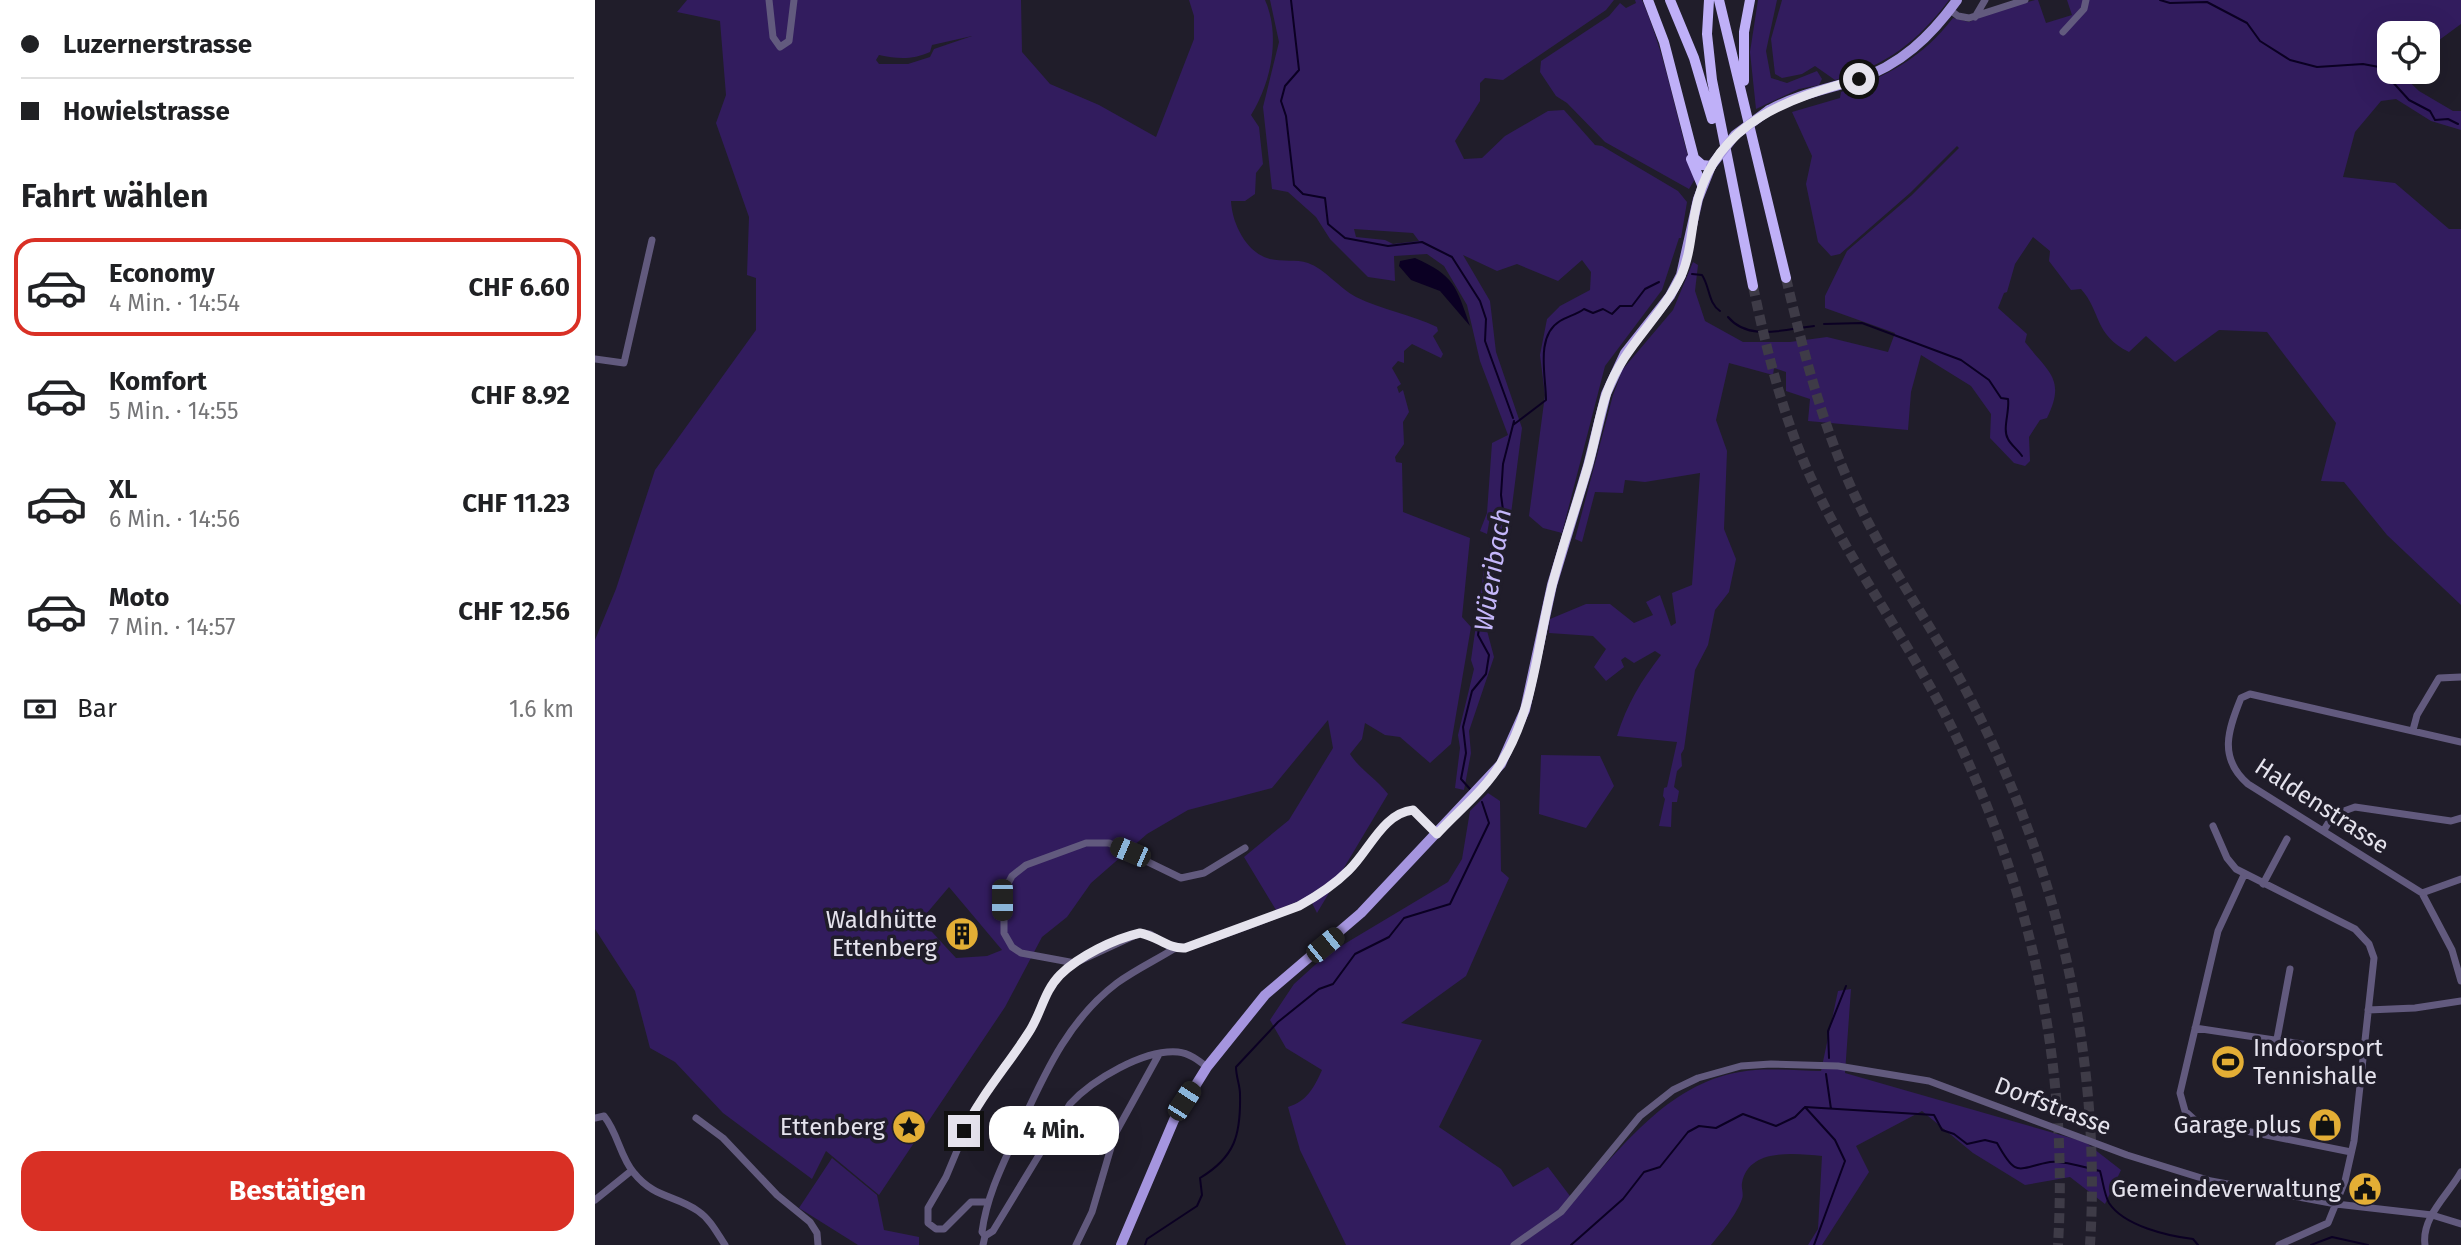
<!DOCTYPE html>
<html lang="de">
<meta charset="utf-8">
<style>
:root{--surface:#fff;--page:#f6f6f6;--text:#202124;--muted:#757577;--line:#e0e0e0;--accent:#d93025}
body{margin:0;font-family:"Fira Sans",sans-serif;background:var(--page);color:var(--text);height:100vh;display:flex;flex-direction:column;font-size:26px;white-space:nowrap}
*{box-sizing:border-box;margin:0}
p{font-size:23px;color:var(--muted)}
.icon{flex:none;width:38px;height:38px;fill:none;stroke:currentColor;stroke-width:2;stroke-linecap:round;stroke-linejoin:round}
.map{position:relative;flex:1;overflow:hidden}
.details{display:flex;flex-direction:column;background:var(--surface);width:595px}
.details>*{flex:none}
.guide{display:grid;align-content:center;height:154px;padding:0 21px;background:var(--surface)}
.buttons{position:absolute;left:1782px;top:21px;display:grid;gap:14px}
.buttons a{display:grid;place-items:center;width:63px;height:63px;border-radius:14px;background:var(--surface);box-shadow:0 7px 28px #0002;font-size:35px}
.end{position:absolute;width:32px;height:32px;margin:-16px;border:9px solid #e5e3ed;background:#111;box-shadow:0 0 0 4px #111}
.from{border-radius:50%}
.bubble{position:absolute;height:49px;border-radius:21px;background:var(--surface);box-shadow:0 7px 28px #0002;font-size:23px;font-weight:700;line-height:49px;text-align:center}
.car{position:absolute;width:21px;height:42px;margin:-21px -10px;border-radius:9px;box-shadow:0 0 5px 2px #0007;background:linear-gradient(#222 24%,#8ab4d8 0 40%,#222 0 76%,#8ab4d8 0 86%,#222 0)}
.guide b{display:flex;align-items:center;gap:24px;height:66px;font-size:26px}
.guide b+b{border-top:2px solid var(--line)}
.guide i{width:18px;height:18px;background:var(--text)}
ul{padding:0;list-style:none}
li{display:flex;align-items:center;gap:21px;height:98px;margin:0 14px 10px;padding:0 7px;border:4px solid transparent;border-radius:21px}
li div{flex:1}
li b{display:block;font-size:26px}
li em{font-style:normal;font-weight:700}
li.selected{border-color:var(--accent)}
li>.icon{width:63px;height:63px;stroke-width:1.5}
h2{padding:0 21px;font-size:32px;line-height:84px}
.pay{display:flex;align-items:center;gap:18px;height:77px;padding:0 21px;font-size:26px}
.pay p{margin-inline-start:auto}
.button{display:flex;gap:14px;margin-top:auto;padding:14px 21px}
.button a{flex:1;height:80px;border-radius:21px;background:var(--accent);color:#fff;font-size:28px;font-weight:700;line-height:80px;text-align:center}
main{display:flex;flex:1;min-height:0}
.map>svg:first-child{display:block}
.green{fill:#321c5e;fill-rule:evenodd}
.water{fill:#0b0023}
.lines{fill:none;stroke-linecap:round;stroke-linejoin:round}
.stream{stroke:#0b0023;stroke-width:2}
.highway-tunnel{stroke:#3e3b47;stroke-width:10;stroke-dasharray:10 5;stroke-linecap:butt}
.minor{stroke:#625a7e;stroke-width:7}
.major{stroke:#a595df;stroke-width:10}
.highway{stroke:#bfb0f8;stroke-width:10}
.major-bridge{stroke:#a595df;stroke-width:10}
.route{stroke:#e5e3ed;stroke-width:9}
.labels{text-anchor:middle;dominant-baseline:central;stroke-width:7;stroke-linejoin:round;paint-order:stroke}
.street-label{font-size:24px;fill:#e5e3ed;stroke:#201d2a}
.poi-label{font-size:24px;fill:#e5e3ed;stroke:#201d2a;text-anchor:end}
.water-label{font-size:26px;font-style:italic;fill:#c5b7fb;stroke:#201d2a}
</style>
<main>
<section class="details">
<div class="guide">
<b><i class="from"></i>Luzernerstrasse</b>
<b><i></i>Howielstrasse</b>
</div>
<h2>Fahrt wählen</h2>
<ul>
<li class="selected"><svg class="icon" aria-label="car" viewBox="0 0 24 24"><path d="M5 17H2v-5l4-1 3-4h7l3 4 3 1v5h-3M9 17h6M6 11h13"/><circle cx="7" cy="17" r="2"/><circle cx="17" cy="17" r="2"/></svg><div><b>Economy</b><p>4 Min. · 14:54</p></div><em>CHF 6.60</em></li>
<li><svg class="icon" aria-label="car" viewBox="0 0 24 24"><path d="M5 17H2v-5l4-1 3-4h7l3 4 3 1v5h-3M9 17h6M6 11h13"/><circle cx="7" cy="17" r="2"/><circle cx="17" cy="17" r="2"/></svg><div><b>Komfort</b><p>5 Min. · 14:55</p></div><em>CHF 8.92</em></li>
<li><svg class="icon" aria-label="car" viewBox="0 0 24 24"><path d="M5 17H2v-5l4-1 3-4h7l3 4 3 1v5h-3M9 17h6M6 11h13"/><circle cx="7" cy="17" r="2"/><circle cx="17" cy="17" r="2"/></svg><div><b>XL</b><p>6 Min. · 14:56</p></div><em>CHF 11.23</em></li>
<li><svg class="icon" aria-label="car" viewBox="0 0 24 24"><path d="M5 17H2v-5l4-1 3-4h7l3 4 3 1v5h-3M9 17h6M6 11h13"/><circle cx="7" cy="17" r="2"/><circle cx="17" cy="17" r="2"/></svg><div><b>Moto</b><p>7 Min. · 14:57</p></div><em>CHF 12.56</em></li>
</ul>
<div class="pay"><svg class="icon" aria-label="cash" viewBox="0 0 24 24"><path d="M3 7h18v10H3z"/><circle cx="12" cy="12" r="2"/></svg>Bar<p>1.6 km</p></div>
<div class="button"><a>Bestätigen</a></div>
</section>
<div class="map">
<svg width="1866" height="1245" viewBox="0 0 1866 1245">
<rect width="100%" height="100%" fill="#201d2a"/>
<!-- green -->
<path class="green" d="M92,0h334l1,52 28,32 49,21 57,32 38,-98v-23l-5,-16h76c16,36 6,83 -14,115l8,12 4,37 -7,9 -1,21 -10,7h-14c1,22 15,52 39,58 12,3 26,0 38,4 17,6 31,25 48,34 26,13 54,17 81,30l1,4 -5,5 10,18 -2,4 -29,-14 -8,7v12l-6,-2 -6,7 9,16 -4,3 2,6 4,-3 6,22 -6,10 1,22 -9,13 1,5 6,1 1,49 67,26 -8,79 9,10 -20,117 -21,19 -30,-26 -15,-2 -20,-12 -3,16 -12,15c11,17 25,23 38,40l-71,119 -8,-16 -33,13 -32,-53 45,-37 44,-72 -5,-28 -56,68 -84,22 -41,24 -56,49 -24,34 -25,20 -37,70 -126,188 -53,-44 -14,28 -89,-66 -48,-51 -25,-14 -15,-57 -40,-62v-289l21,-51 39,-119 101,-140v-52l-9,-3 2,-58 -33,-94 10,-28 -6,-74 -43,-9zM377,36l-38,13 -4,8 -22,7h-29l-3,-4 3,-5c19,4 33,5 51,-3l2,-7zM354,887l53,63 -15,6 -31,2 -35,-38z
M675,0h344l-8,10 -103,70 -18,-2 -5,5v18l-25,40 9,18 18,-1 23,-22 43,-25 16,-1 31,35 7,1 76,45 9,11 -6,36h-2l-17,52 -57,76 -43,167 -19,-5 -14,-12 16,-121 -5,-40 7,-36 13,-13 30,-16 1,-18 -9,-12 -24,21 -41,-17 -20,7 -34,-16 27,46 6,51 26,76 -11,86 -18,64 -8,45 9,34 -25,74 2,22 -7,37 -9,-2 5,-40 -2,-13 16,-66 -3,-9 13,-91 16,-53 -10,1 -3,17 -7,-3 7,-18 5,-70 16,-8 -28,-74 -13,-56 -23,-39 -17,-12 -33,2 1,25 -27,-4 -38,-38 -14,-22 -28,-25 -16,-3 -9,-82 16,-65zM759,229l59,4 6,8 -26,3 -8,-4 -29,-3z
M1040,0h7c25,58 34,120 53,179l-6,10 -84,-47 -38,-39 -11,-7 -16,-24 1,-11 68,-45 11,-13 6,5 10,-5z
M1163,0h19l-11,51 5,27 16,5 30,-12 5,8 -3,6 -20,4 -43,20 -6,-57z
M1187,0h167c-31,41 -63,66 -114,80l-20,-14 -13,8 -20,4 -7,-4 -4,-35z
M1440,0h3l8,23 26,-8 -5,-15h394v24l-34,25v-16h-38v39h10l20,19 34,20h8v19l-30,-9 -35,-22 -15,2 -26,31 -12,45 52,6 54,46h12v376l-74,-70 -43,-53 -23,-1 15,-58 -69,-91 -48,-2 -44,32 -29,-26 -17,16c-35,-17 -28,-41 -48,-63l-10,1 -22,-29 1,-10 -17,-14 -18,27 -8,28 -3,1 -6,15 29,26 -2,8c24,31 41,37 22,76l-7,2 -11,17 1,24 -5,5 -11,-3 -24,-25 1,-24 -20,-28 -50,-31 -10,37 -3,38 -100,-9 2,-22 -24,-8v-19l-12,-4 -1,7 -44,-12 -13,57 11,31 -3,78 12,30 -7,33 -14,18 -7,35 -13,25 -11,79 -3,5 1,12 -5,5 -3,16 5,4 -2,11h-5l-1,25 -12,-1 6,-27 -2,-3 1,-8 3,-1 10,-45 -60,-6c10,-32 24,-55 44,-81l-6,-4 -21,12 -9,-6 -4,3 3,7 -18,14 -12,-14 12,-18 -13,-13 -44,-3 1,-14 36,-15h24l24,19 19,-8 -7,-13 14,-7 11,31 5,-3 -4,-30 20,-8 8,-112 -55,9 -20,-2 -2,13 -28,-1 -13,50 -7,-3 38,-144 10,-26 50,-59 20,-48 5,3 -3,26 10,30 38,21h47l37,-5 61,15 7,-19 -70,-25v-12l22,-45 65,-56 47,-47 -2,-2 -47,47 -70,61 -9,2 -13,-14 -12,-58 6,-28 -20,-44 48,-14 1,-6c46,-15 82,-35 112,-74l16,4 18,-8z
M946,755l59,1 14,30 -28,42 -47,-14z
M893,793l12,8 1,70 8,7 -43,98 -65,47 81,17 -43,87 62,42 12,18 35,-20 25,33c48,-51 94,-116 167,-128 26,-5 55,-1 81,-1l17,-80 13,-2 -6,84 240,69 36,28 -16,34 -35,-27 -45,8 -52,-32 -51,-42 -66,35 13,26 -47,73h-14l10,-16 4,-73c-26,-2 -73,-9 -80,27 -1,5 2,11 0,16 -5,15 -21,34 -31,46h-365l-46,-95 -12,-43c19,-6 26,-19 34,-37l-36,-22 -16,-28 24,-36 32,-29 122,-73 14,-23 8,-48z
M237,1158l45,37 7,35 35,7v8h-61l-59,-37z"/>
<!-- water -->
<path class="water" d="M820,258c40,18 41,28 55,68l-30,-35 -29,-11 -12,-14 1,-5z"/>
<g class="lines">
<!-- stream -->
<path class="stream" d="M696,0l8,70 -14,16 -4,15 5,15 8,69 9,9 22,4 3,26 17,14 43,8 34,-4 30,15 28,44 6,18 -1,22 28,77
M1565,0l10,3 37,-1 40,21 13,18 30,19 27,7 46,-3 16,3 30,33 21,11 5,9 13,-1 10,5
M1097,274l10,1c8,12 6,28 18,36
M1133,317c21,25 57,12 86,9
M1229,324l38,-1 99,37 28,20 12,18 7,1c2,12 -6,30 0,40 3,6 10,11 14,17
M918,425l33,-25c0,-24 -11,-64 14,-79 8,-5 16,-6 24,-12l9,4 10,-4 9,5 8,-8h12l13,-17 14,-7
M875,789l-9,-10 5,-26 -3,-26 9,-36 14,-17 3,-19 -11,-20 11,-77 16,-33 -4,-30 2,-31 11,-43
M1234,1058l-1,-27 18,-45
M1231,1074l5,35
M1210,1107l30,33 10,21 -31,84
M550,1245l2,-6 50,-33 5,-11 -2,-17c35,-21 41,-43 40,-84 0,-9 -4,-17 -4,-27l42,-45 41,-33 14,-5 22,-30 34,-17 15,-19 46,-14 39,-81 -7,-21
M976,1245l52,-46 21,-27 16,-5 28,-35 11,-6 17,2 27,-14 33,12 19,-9 10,-10 129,8 8,15 12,4 13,10 18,-4 12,3c20,36 20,25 53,19 14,-2 36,6 50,9 3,10 4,23 9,32 15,23 59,33 84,36l5,6
M1716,1245l21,-8 36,8"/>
<!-- highway-tunnel -->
<path class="highway-tunnel" d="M1191,278c18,76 37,151 71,222 33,70 80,133 115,202 86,166 130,357 118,543
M1158,286c14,66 30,131 58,192 38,84 94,158 136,240 83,164 122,343 111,527"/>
<!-- minor -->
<path class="minor" d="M174,0l4,37 7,10 9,-6 5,-41
M1355,10l8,6 11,2 56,-18
M1380,17l10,-17
M1468,32l21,-23 2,-9
M0,359l29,4 28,-123
M1818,730l4,-15 22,-37 22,-1
M1866,742l-211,-48 -9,4c-13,32 -23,60 7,86l174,109 30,57 9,31
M1618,826l14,32 9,11 119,60 14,15 5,14 -20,183 -9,40 -17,42 -49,22
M1729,830l9,-15 22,-8 96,14 10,-3
M1649,875l-26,56 -38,162 5,18 11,10 155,31
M1668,884l24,-45
M1827,893l39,-14
M578,949l-23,-15 -10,-1 -65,30 -54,-10 -9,-6 -8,-14v-42l8,-15 14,-11 60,-22h23l72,35 23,-5 41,-25
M1773,1010l47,-2 46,-7
M1600,1028l167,25
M1682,1039l13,-70
M0,1118l9,-2c14,17 16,41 30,57 20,25 41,22 64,38 12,8 19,22 27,34
M101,1118l27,20 54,57 33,27 7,11 1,12
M0,1200l36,-29
M392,1202h-16l-27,27h-8l-8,-6v-15l18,-31 28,-67 57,-80 15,-35 13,-19 16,-13
M390,1236l-3,-4c5,-38 22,-70 38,-105 25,-54 48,-107 97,-144 18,-13 37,-22 55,-33 4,-3 14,-2 20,-4 54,-20 112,-35 156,-74 20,-19 35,-59 65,-62l24,24
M388,1245l2,-9 8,-5 77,-127c22,-24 74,-55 108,-52 11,1 20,8 29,15
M481,1245l16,-33 23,-78 43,-78
M919,1245l47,-33 79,-96 33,-26 25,-12 43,-12 30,-2 67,2 91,15 198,74 84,26 125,23 96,11 29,9
M1830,1245c-4,-28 24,-51 36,-73"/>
<!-- major -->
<path class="major" d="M1174,110c27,-15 58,-21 87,-30 44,-14 75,-44 101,-80
M526,1245l53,-125 33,-53 58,-72 96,-82 140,-149 24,-54 27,-125 36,-119 18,-72 19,-41 45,-57 11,-21 17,-76 13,-33"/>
<!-- highway -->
<path class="highway" d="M1053,0l16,42 30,116 8,7 9,1
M1075,0l24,58 18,61
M1114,0l-2,34 5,46 41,206
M1124,0l67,278
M1149,81v-49l6,-32
M1096,159l11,26"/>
<!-- major-bridge -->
<path class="major-bridge" d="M1116,166l24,-31 34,-25"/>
</g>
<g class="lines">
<!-- route -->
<path class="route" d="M369,1131c17,-36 44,-66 65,-99 12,-18 15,-41 31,-57 19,-19 54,-36 80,-42 17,3 28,16 45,15l114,-42c18,-10 36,-22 50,-36 20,-19 34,-57 64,-60l24,24c21,-23 48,-44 64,-71 33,-52 36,-118 51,-177 10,-40 24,-78 35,-117 8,-25 11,-52 20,-77 16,-45 54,-74 74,-116 11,-24 10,-52 17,-77 21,-78 92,-101 161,-120"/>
</g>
<!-- icons -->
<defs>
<g id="building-disc" transform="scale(1.75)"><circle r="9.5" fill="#e3ae35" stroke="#201d2a"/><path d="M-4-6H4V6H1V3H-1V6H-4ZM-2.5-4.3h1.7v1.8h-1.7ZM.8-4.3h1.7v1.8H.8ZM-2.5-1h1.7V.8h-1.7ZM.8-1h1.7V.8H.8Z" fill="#111"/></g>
<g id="stadium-disc" transform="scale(1.75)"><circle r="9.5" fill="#e3ae35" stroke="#201d2a"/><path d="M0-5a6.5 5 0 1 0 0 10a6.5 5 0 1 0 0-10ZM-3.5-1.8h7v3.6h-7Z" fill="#111"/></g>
<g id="shop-disc" transform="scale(1.75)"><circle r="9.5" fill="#e3ae35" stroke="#201d2a"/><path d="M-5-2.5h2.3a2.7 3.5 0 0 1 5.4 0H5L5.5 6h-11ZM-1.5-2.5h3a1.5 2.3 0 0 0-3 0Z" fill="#111"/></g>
<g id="sight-disc" transform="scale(1.75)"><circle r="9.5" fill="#e3ae35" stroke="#201d2a"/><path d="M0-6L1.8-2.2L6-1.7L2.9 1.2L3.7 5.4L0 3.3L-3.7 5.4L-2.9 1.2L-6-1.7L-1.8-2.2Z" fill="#111"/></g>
<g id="civic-disc" transform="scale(1.75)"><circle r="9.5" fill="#e3ae35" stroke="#201d2a"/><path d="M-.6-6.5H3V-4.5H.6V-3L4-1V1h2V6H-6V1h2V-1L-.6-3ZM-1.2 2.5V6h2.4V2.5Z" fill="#111"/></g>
</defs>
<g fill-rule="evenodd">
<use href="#building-disc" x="367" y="934"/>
<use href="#stadium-disc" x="1633" y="1062"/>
<use href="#shop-disc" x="1730" y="1125"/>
<use href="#sight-disc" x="314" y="1127"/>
<use href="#civic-disc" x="1770" y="1189"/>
</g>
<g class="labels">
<!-- street labels -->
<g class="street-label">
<text transform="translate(1727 806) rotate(33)">Haldenstrasse</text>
<text transform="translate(1458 1106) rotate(21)">Dorfstrasse</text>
</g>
<!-- poi labels -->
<g class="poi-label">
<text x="342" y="920">Waldhütte<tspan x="342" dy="28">Ettenberg</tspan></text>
<text x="1658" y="1048" text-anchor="start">Indoorsport<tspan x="1658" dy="28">Tennishalle</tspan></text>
<text x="1706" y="1125">Garage plus</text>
<text x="290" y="1127">Ettenberg</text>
<text x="1746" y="1189">Gemeindeverwaltung</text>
</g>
<!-- water labels -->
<g class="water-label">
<text transform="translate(898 570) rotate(-81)">Wüeribach</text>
</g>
</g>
</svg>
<div class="buttons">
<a><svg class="icon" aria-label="locate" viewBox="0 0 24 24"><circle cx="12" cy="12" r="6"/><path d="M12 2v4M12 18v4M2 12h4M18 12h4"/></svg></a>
</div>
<i class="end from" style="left:1264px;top:79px"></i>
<i class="end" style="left:369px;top:1131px"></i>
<div class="bubble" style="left:394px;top:1106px;width:130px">4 Min.</div>
<i class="car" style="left:535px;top:852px;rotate:293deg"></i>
<i class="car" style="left:407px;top:900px;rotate:180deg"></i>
<i class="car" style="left:730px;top:945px;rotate:51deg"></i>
<i class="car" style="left:589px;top:1101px;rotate:33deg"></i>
</div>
</main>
